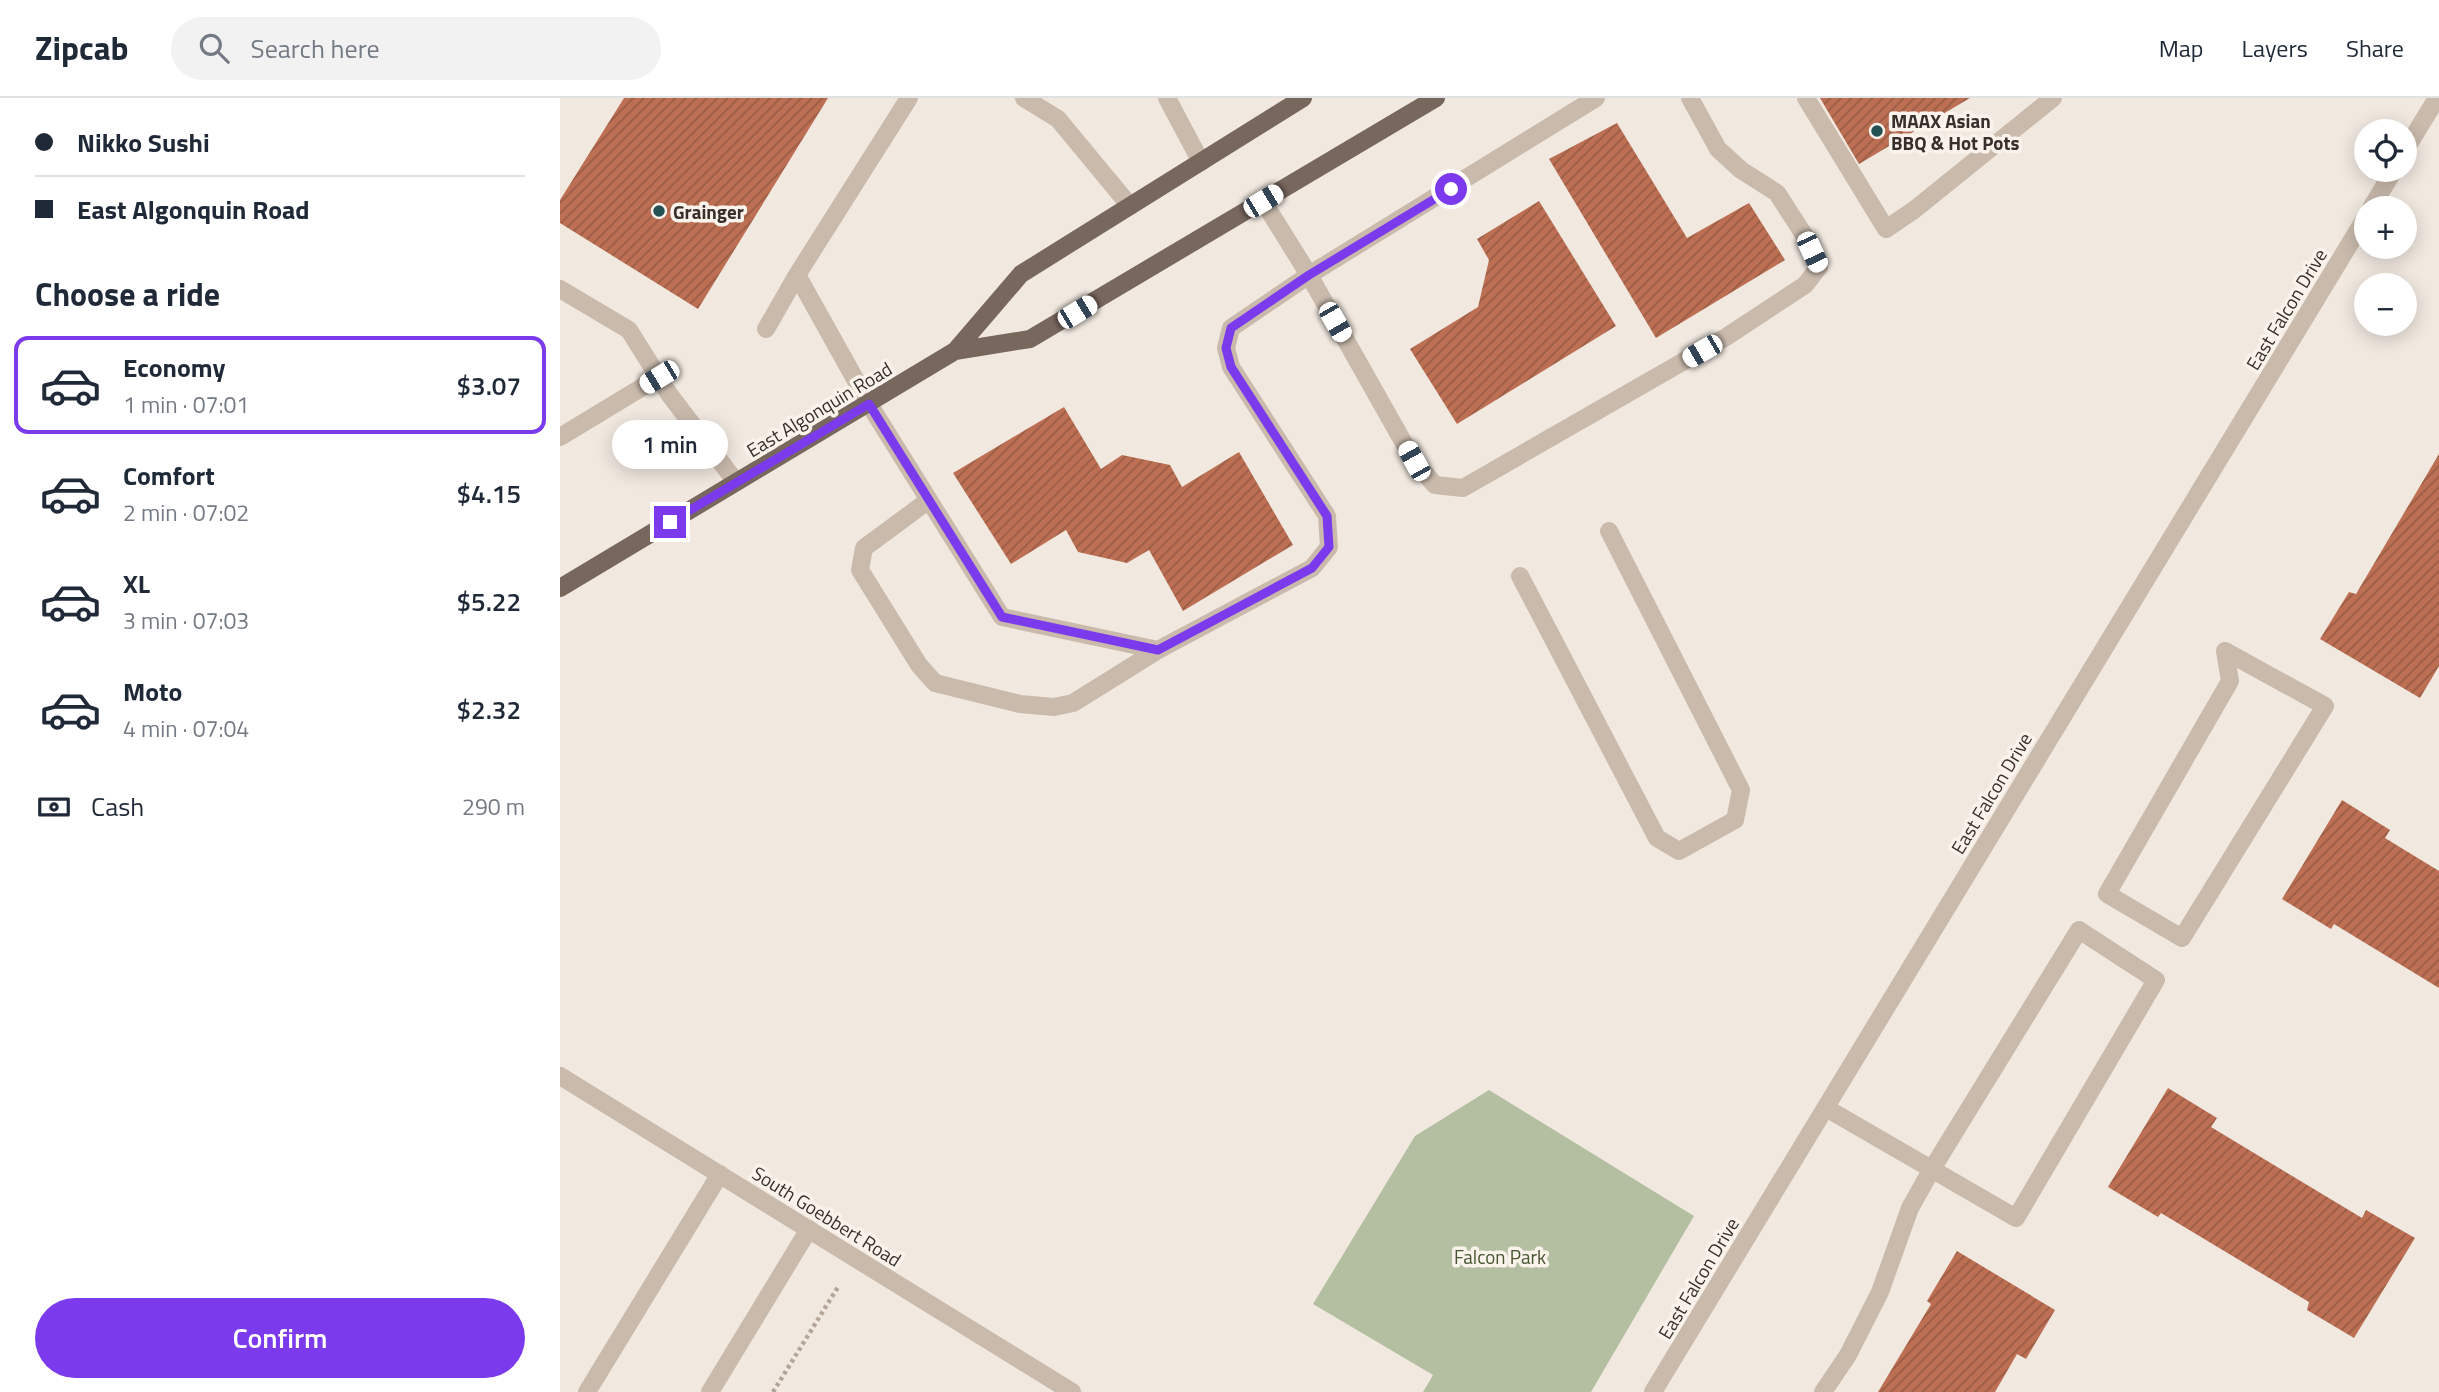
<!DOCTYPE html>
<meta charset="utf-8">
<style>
:root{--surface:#fff;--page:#f2f2f3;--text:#1f2937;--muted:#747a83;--line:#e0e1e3;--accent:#7c3aed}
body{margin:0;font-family:"Titillium Web",sans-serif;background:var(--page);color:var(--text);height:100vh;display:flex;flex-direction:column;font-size:26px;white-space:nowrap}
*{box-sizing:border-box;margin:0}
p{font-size:23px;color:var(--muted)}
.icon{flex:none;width:38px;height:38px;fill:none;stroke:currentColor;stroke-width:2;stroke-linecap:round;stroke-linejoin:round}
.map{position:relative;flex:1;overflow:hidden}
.panel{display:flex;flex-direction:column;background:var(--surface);width:560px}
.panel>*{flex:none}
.banner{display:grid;align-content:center;height:154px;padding:0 35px;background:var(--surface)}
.fabs{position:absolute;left:1794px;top:21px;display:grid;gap:14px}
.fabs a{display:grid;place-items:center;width:63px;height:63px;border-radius:50%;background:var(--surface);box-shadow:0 4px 18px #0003;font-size:35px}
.end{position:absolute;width:32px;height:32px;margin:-16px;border:9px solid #7c3aed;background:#fff;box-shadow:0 0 0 4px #fff}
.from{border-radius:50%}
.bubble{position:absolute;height:49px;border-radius:24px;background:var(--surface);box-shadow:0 4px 18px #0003;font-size:23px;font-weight:600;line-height:49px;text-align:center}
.car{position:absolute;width:21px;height:42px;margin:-21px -10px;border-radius:9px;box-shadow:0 0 5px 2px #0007;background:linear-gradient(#fff 24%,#345 0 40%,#fff 0 76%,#345 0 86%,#fff 0)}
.banner b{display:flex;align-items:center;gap:24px;height:66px;font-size:26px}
.banner b+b{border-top:2px solid var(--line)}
.banner i{width:18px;height:18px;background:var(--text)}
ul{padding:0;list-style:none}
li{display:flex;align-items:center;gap:21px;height:98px;margin:0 14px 10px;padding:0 21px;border:4px solid transparent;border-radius:14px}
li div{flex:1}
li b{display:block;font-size:26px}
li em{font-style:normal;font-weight:600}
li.active{border-color:var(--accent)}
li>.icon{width:63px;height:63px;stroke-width:1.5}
h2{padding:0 35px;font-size:32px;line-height:84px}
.pay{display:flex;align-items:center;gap:18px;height:77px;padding:0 35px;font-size:26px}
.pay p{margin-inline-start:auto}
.action{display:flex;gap:14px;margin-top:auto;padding:14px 35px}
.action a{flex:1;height:80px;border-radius:42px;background:var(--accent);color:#fff;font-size:28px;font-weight:600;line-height:80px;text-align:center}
header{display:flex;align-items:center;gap:42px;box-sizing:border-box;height:98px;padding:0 35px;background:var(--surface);border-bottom:2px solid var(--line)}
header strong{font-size:33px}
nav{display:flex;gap:38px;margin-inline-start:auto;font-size:24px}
.search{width:490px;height:63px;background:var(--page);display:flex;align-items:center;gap:18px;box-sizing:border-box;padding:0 24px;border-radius:38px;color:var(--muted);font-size:26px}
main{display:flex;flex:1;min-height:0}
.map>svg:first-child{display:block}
.green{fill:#b4bfa1}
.building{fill:url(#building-hatch)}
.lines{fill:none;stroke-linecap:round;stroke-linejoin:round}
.path{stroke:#b4a497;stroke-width:4.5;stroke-dasharray:3.5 3.5;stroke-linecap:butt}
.minor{stroke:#c9baac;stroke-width:18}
.major{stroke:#78675d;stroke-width:18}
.route{stroke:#7c3aed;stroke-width:9}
.poi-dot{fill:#235156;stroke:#f9f3ec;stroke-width:2.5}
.labels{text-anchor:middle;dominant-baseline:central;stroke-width:7;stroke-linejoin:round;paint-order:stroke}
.poi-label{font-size:19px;font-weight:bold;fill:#372f2b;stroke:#f9f3ec;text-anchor:start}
.street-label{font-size:19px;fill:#372f2b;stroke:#f9f3ec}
.park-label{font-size:19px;fill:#465430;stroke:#f9f3ec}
</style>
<header>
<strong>Zipcab</strong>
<div class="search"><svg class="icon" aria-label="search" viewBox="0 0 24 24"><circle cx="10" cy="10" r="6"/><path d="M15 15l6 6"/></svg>Search here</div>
<nav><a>Map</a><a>Layers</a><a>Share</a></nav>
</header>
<main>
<section class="panel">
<div class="banner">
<b><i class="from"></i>Nikko Sushi</b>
<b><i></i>East Algonquin Road</b>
</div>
<h2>Choose a ride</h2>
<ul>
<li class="active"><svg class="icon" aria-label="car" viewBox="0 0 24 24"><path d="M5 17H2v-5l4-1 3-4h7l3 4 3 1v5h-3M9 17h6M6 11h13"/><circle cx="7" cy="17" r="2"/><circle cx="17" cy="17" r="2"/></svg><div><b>Economy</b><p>1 min · 07:01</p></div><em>$3.07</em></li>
<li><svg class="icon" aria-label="car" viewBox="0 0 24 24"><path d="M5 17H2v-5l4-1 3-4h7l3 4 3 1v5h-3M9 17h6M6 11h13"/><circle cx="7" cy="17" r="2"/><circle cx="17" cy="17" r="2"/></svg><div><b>Comfort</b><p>2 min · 07:02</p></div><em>$4.15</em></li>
<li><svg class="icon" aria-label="car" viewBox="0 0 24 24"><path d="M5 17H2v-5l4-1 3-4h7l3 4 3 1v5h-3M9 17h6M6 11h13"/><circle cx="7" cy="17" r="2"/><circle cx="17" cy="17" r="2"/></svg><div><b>XL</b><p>3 min · 07:03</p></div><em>$5.22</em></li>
<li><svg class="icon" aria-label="car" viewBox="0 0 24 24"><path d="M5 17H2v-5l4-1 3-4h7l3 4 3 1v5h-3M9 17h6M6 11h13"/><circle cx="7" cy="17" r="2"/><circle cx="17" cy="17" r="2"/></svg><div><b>Moto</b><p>4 min · 07:04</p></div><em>$2.32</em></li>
</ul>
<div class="pay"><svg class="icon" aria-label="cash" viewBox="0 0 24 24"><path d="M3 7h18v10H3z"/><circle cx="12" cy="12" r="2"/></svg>Cash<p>290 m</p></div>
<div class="action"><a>Confirm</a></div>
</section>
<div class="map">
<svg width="1879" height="1294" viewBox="0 0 1879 1294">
<defs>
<pattern id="building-hatch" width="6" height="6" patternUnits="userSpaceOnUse" patternTransform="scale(1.75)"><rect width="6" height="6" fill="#bc6f53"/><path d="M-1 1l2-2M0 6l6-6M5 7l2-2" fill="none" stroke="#9a5c45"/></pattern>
</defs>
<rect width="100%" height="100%" fill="#f1e9e0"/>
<!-- green -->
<path class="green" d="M929,992l205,126 -103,176h-168l10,-17 -120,-71 102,-168z"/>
<!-- building -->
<path class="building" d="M64,0h204l-130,211 -138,-86v-23z
M1260,0h150l-111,66z
M1057,25l70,115 62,-35 36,57 -129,78 -107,-179z
M979,103l77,125 -159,98 -47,-75 68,-42 11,-47 -12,-21z
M504,309l37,62 21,-14 48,10 12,22 57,-35 54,93 -110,66 -34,-61 -22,13 -49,-11 -12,-22 -55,34 -58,-91z
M1879,356v212l-19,32 -100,-59 29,-47 7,2z
M1782,702l48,30 -5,8 54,33v117l-105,-64 -3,5 -49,-30z
M1608,990l49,30 -6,9 151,91 4,-8 49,28 -61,100 -47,-28 2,-8 -148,-89 -3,4 -50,-30z
M1397,1153l98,59 -29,49 -9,-5 -22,38h-117l53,-88 -4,-3z"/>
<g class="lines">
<!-- path -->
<path class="path" d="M213,1294l65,-105"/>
<!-- minor -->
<path class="minor" d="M349,0l-112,177 72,129 133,213 156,33 154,-82 17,-21 -2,-31 -96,-149 -5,-19 5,-20 78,-53 105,186 21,24 28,3 263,-151 79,-52 14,-18 -13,-29 -29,-45 -36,-23 -23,-21 -28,-51
M464,0l34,21 72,87
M607,0l34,64
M1246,0l80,131 28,-19 139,-112
M1844,54l33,-54
M703,103l46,74 287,-177
M1811,110l23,-38
M0,191l69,41 40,64 67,88
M206,231l31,-54
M0,339l99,-60
M369,402l-65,48 -4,22 59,95 16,18 85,21 34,3 19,-4 85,-53
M960,478l137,262 22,13 56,-31 6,-30 -132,-259
M1665,553l100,55 -143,232 -75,-44 123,-213z
M0,978l512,316
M27,1294l133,-218
M150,1294l99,-163
M1093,1294l713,-1175
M1263,1294l25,-37 32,-63 30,-84 22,-39 147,-239 77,50 -140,238 -190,-110"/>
<!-- major -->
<path class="major" d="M395,253l75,-12 406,-241
M0,490l395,-237 66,-77 282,-176"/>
</g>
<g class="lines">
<!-- route -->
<path class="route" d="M110,424l199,-118 133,213 156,33 154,-82 17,-21 -2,-31 -96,-149 -5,-19 5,-20 78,-53 142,-86"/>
</g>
<!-- markers -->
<g class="poi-dot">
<circle cx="1317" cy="33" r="7"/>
<circle cx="99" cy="113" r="7"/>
</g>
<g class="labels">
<!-- poi labels -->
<g class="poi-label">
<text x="1331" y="22">MAAX Asian<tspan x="1331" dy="22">BBQ &amp; Hot Pots</tspan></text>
<text x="113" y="113">Grainger</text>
</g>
<!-- street labels -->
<g class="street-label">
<text transform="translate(1726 211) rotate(-59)">East Falcon Drive</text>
<text transform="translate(259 311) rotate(-31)">East Algonquin Road</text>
<text transform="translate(1431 695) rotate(-59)">East Falcon Drive</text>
<text transform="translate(267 1118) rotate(32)">South Goebbert Road</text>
<text transform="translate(1138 1180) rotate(-59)">East Falcon Drive</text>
</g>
<!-- park labels -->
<g class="park-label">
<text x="940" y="1158">Falcon Park</text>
</g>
</g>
</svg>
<div class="fabs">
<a><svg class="icon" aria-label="locate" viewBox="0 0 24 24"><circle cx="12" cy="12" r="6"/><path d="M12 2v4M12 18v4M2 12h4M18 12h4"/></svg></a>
<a>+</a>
<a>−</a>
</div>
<i class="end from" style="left:891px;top:91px"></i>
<i class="end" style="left:110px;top:424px"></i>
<div class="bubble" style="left:52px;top:322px;width:116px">1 min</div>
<i class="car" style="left:703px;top:103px;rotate:59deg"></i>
<i class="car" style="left:1252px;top:154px;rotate:155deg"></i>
<i class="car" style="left:517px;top:214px;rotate:59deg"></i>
<i class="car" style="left:775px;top:224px;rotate:150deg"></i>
<i class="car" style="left:1142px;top:253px;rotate:240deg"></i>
<i class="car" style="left:99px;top:279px;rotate:239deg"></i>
<i class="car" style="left:854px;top:363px;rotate:331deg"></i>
</div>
</main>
